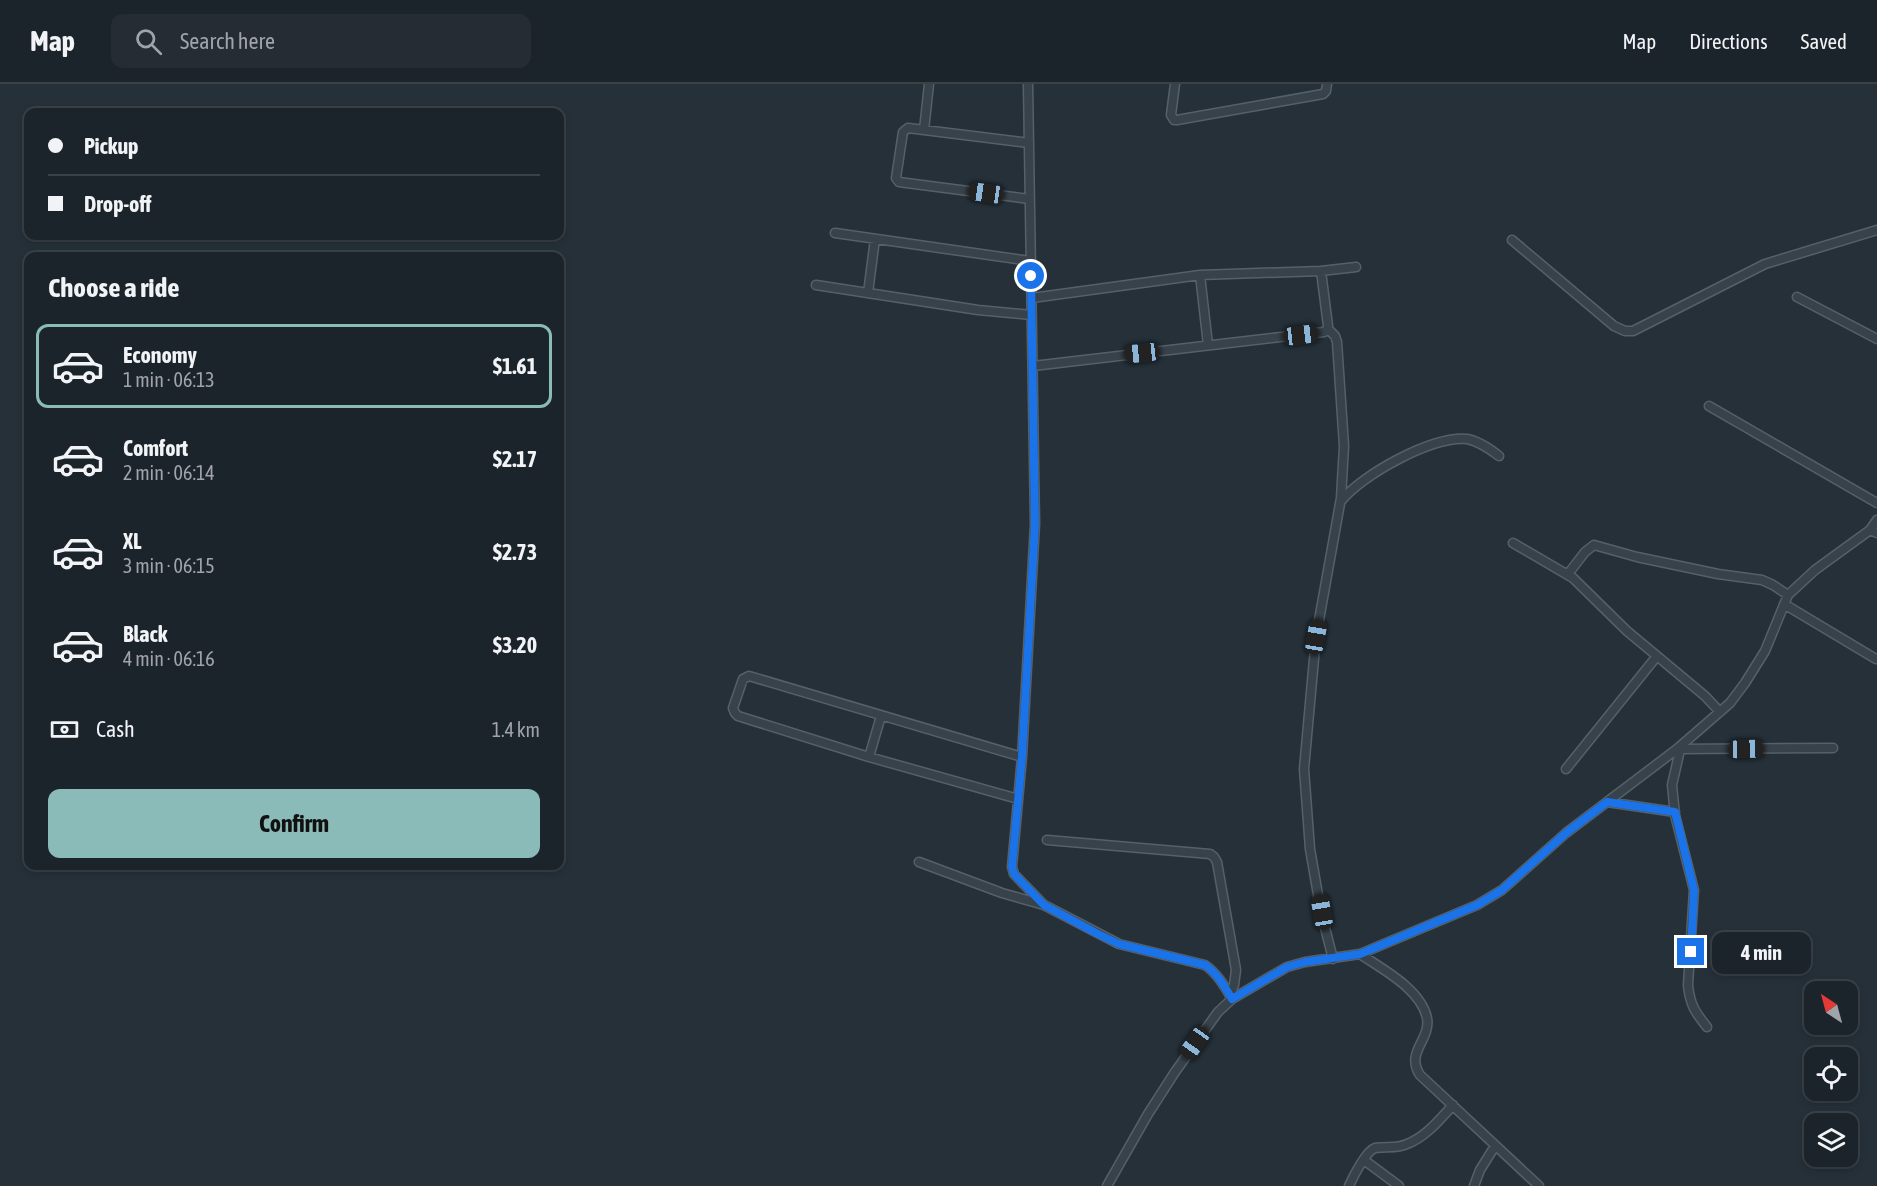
<!DOCTYPE html>
<meta charset="utf-8">
<style>
:root{--surface:#1c242b;--page:#252c33;--text:#f1f3f6;--muted:#a0a4a9;--line:#3a4147;--accent:#8bbbb9}
body{margin:0;font-family:"Asap Condensed",sans-serif;background:var(--page);color:var(--text);height:100vh;display:flex;flex-direction:column;font-size:22px;white-space:nowrap}
*{box-sizing:border-box;margin:0}
p{font-size:20px;color:var(--muted)}
.icon{flex:none;width:33px;height:33px;fill:none;stroke:currentColor;stroke-width:2;stroke-linecap:round;stroke-linejoin:round}
.map{position:relative;flex:1;overflow:hidden}
.sheet{position:absolute;left:24px;top:168px;width:540px;height:618px;display:flex;flex-direction:column;background:var(--surface);border-radius:12px;box-shadow:0 3px 9px #0003,0 0 0 2px var(--line)}
.sheet>*{flex:none}
.hud{position:absolute;left:24px;top:24px;width:540px;height:132px;border-radius:12px;box-shadow:0 3px 9px #0003,0 0 0 2px var(--line);display:grid;align-content:center;height:132px;padding:0 24px;background:var(--surface)}
.needle{width:39px;rotate:324deg}
.buttons{position:absolute;left:1804px;top:897px;display:grid;gap:12px}
.buttons a{display:grid;place-items:center;width:54px;height:54px;border-radius:12px;background:var(--surface);box-shadow:0 3px 9px #0003,0 0 0 2px var(--line);font-size:30px}
.end{position:absolute;width:27px;height:27px;margin:-14px;border:8px solid #1a73e8;background:#fff;box-shadow:0 0 0 3px #fff}
.from{border-radius:50%}
.bubble{position:absolute;height:42px;border-radius:12px;background:var(--surface);box-shadow:0 3px 9px #0003,0 0 0 2px var(--line);font-size:20px;font-weight:700;line-height:42px;text-align:center}
.car{position:absolute;width:18px;height:36px;margin:-18px -9px;border-radius:8px;box-shadow:0 0 4px 2px #0007;background:linear-gradient(#222 24%,#8ab4d8 0 40%,#222 0 76%,#8ab4d8 0 86%,#222 0)}
.hud b{display:flex;align-items:center;gap:21px;height:57px;font-size:22px}
.hud b+b{border-top:2px solid var(--line)}
.hud i{width:15px;height:15px;background:var(--text)}
ul{padding:0;list-style:none}
li{display:flex;align-items:center;gap:18px;height:84px;margin:0 12px 9px;padding:0 12px;border:3px solid transparent;border-radius:12px}
li div{flex:1}
li b{display:block;font-size:22px}
li em{font-style:normal;font-weight:700}
li.selected{border-color:var(--accent)}
li>.icon{width:54px;height:54px;stroke-width:1.5}
h2{padding:0 24px;font-size:27px;line-height:72px}
.pay{display:flex;align-items:center;gap:15px;height:66px;padding:0 24px;font-size:22px}
.pay p{margin-inline-start:auto}
.action{display:flex;gap:12px;margin-top:auto;padding:12px 24px}
.action a{flex:1;height:69px;border-radius:12px;background:var(--accent);color:#111;font-size:24px;font-weight:700;line-height:69px;text-align:center}
header{display:flex;align-items:center;gap:36px;box-sizing:border-box;height:84px;padding:0 30px;background:var(--surface);border-bottom:2px solid var(--line)}
header strong{font-size:28px}
nav{display:flex;gap:33px;margin-inline-start:auto;font-size:21px}
.search{width:420px;height:54px;background:var(--page);display:flex;align-items:center;gap:15px;box-sizing:border-box;padding:0 21px;border-radius:12px;color:var(--muted);font-size:22px}
.map>svg:first-child{display:block}
.lines{fill:none;stroke-linecap:round;stroke-linejoin:round}
.minor-casing{stroke:#566068;stroke-width:11}
.minor{stroke:#38424a;stroke-width:8}
.route{stroke:#1a73e8;stroke-width:8}
</style>
<header>
<strong>Map</strong>
<div class="search"><svg class="icon" aria-label="search" viewBox="0 0 24 24"><circle cx="10" cy="10" r="6"/><path d="M15 15l6 6"/></svg>Search here</div>
<nav><a>Map</a><a>Directions</a><a>Saved</a></nav>
</header>
<div class="map">
<svg width="1877" height="1102" viewBox="0 0 1877 1102">
<rect width="100%" height="100%" fill="#253039"/>
<g class="lines">
<!-- minor casing -->
<g class="minor-casing">
<path id="minor" d="M1028,0l7,440 -13,233 -10,110 2,7 30,31
M1175,0l-4,31 3,5h3l146,-26 3,-3 1,-7
M924,46l5,-46
M1029,59l-121,-15 -5,4 -7,46 3,4 130,17
M835,149l195,28
M1512,156l102,86 11,5h8l132,-67 112,-34
M1200,191l8,70
M816,201l162,25 53,5
M868,209l7,-54
M1797,213l80,42
M1032,214l168,-23 121,-4 35,-4
M1328,245l7,7 2,6 7,104 -3,52 -25,139 -12,132 6,80 11,63 12,47
M1033,282l291,-34 4,-3v-3l-7,-55
M1709,322l168,97
M1341,417c22,-27 91,-65 126,-62 12,2 23,10 32,17
M1877,436l-7,10 7,3
M1513,459l60,35 54,53 78,65 15,16
M1568,490l17,-22 9,-7 43,12 81,17 44,6 11,5 15,10
M1784,520l92,55
M1677,665l156,-1
M1680,666l-8,35 3,30 19,75 -6,95c2,20 7,27 19,42
M869,673l12,-41
M1566,685l91,-113
M1018,715l-149,-42 -131,-41 -3,-3 -2,-5 10,-29 6,-3 273,81
M1607,718l68,10
M1047,756l163,14 4,3 3,5 19,108 -2,15 -4,10
M919,778l83,31 42,12 75,39 86,21c12,8 20,22 27,34
M1360,870c22,15 61,35 67,64 4,22 -22,34 -7,57l119,111
M1364,1076l35,26
M1107,1102l41,-72 27,-42 43,-60 14,-13 55,-32 18,-5 55,-8 117,-49 25,-15 64,-57 111,-84 53,-46 15,-20 20,-32 23,-56 27,-25 55,-40
M1349,1102c4,-9 17,-35 26,-38 11,-2 22,1 32,-4 19,-7 33,-25 46,-39
M1474,1102l6,-16 15,-24"/>
</g>
<!-- minor -->
<use href="#minor" class="minor"/>
</g>
<g class="lines">
<!-- route -->
<path class="route" d="M1031,192l4,248 -13,233 -10,110 2,7 30,31 54,29 21,10 86,21c12,8 20,22 27,34l55,-32 18,-5 55,-8 117,-49 25,-15 64,-57 41,-31 68,10 19,78 -3,62"/>
</g>
</svg>
<div class="buttons">
<a><svg class="needle" viewBox="-14 -14 28 28"><path d="M0-13l5 13h-10z" fill="#e53935"/><path d="M0 13l5-13h-10z" fill="#a0a4a9"/></svg></a>
<a><svg class="icon" aria-label="locate" viewBox="0 0 24 24"><circle cx="12" cy="12" r="6"/><path d="M12 2v4M12 18v4M2 12h4M18 12h4"/></svg></a>
<a><svg class="icon" aria-label="layers" viewBox="0 0 24 24"><path d="M12 4l9 5-9 5-9-5zM3 14l9 5 9-5"/></svg></a>
</div>
<i class="end from" style="left:1031px;top:192px"></i>
<i class="end" style="left:1691px;top:868px"></i>
<div class="bubble" style="left:1712px;top:848px;width:99px">4 min</div>
<i class="car" style="left:986px;top:109px;rotate:278deg"></i>
<i class="car" style="left:1301px;top:251px;rotate:83deg"></i>
<i class="car" style="left:1142px;top:269px;rotate:264deg"></i>
<i class="car" style="left:1316px;top:553px;rotate:10deg"></i>
<i class="car" style="left:1746px;top:665px;rotate:89deg"></i>
<i class="car" style="left:1322px;top:828px;rotate:350deg"></i>
<i class="car" style="left:1195px;top:959px;rotate:215deg"></i>
<div class="hud">
<b><i class="from"></i>Pickup</b>
<b><i></i>Drop-off</b>
</div>
<section class="sheet">
<h2>Choose a ride</h2>
<ul>
<li class="selected"><svg class="icon" aria-label="car" viewBox="0 0 24 24"><path d="M5 17H2v-5l4-1 3-4h7l3 4 3 1v5h-3M9 17h6M6 11h13"/><circle cx="7" cy="17" r="2"/><circle cx="17" cy="17" r="2"/></svg><div><b>Economy</b><p>1 min · 06:13</p></div><em>$1.61</em></li>
<li><svg class="icon" aria-label="car" viewBox="0 0 24 24"><path d="M5 17H2v-5l4-1 3-4h7l3 4 3 1v5h-3M9 17h6M6 11h13"/><circle cx="7" cy="17" r="2"/><circle cx="17" cy="17" r="2"/></svg><div><b>Comfort</b><p>2 min · 06:14</p></div><em>$2.17</em></li>
<li><svg class="icon" aria-label="car" viewBox="0 0 24 24"><path d="M5 17H2v-5l4-1 3-4h7l3 4 3 1v5h-3M9 17h6M6 11h13"/><circle cx="7" cy="17" r="2"/><circle cx="17" cy="17" r="2"/></svg><div><b>XL</b><p>3 min · 06:15</p></div><em>$2.73</em></li>
<li><svg class="icon" aria-label="car" viewBox="0 0 24 24"><path d="M5 17H2v-5l4-1 3-4h7l3 4 3 1v5h-3M9 17h6M6 11h13"/><circle cx="7" cy="17" r="2"/><circle cx="17" cy="17" r="2"/></svg><div><b>Black</b><p>4 min · 06:16</p></div><em>$3.20</em></li>
</ul>
<div class="pay"><svg class="icon" aria-label="cash" viewBox="0 0 24 24"><path d="M3 7h18v10H3z"/><circle cx="12" cy="12" r="2"/></svg>Cash<p>1.4 km</p></div>
<div class="action"><a>Confirm</a></div>
</section>
</div>
